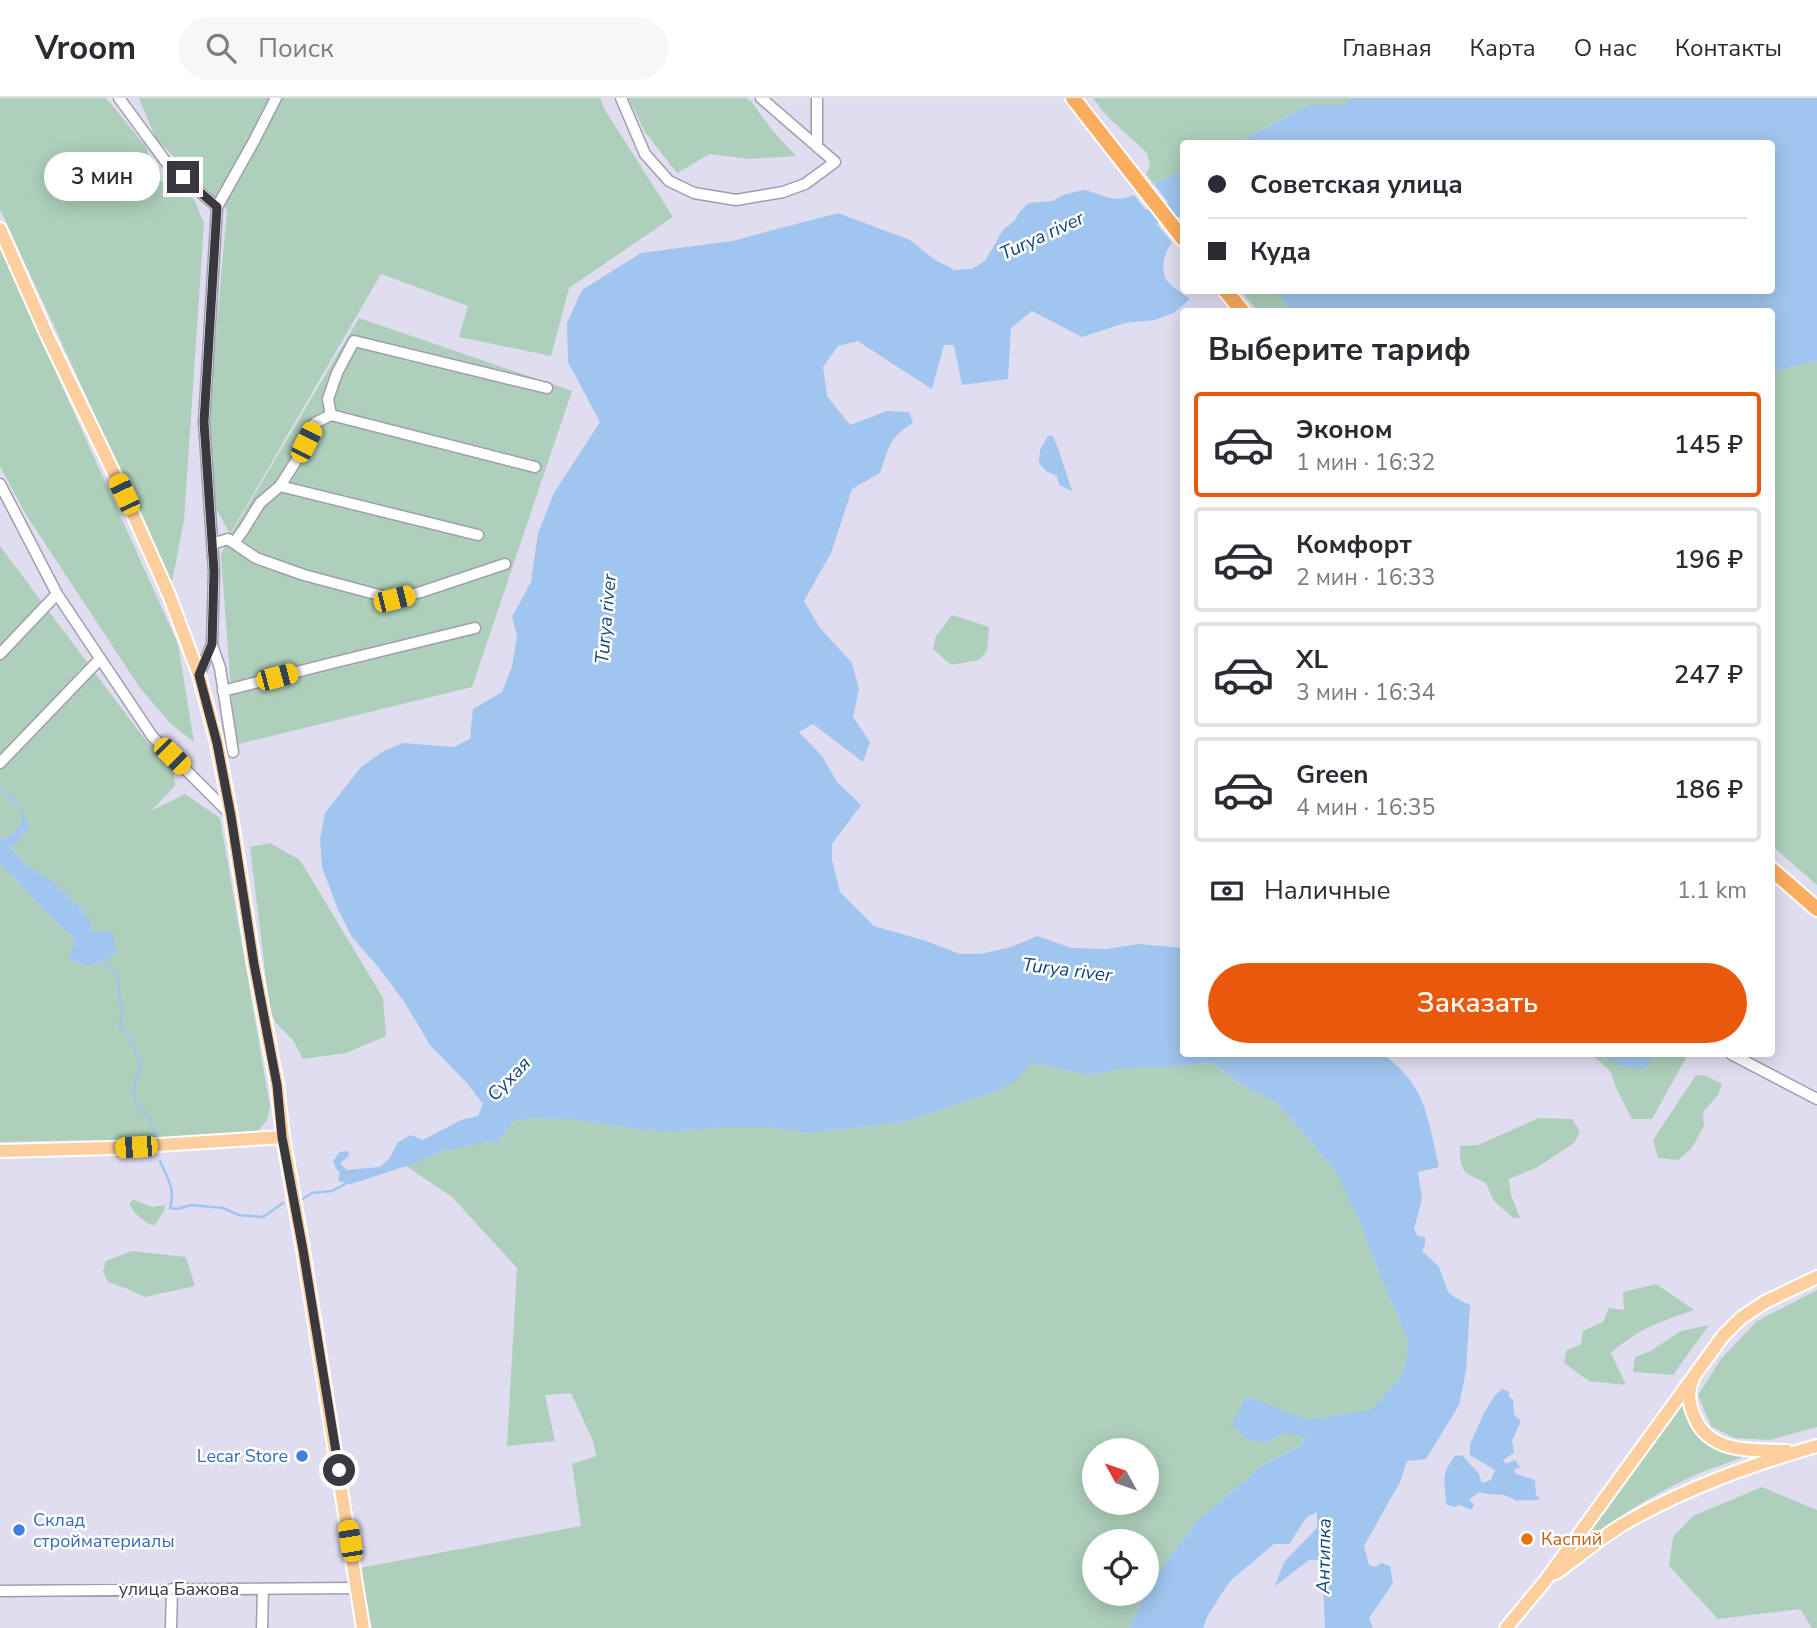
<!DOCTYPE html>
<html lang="ru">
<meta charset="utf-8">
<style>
:root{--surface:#fff;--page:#f7f7f7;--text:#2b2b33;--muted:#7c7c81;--line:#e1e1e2;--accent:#ea580c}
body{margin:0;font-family:"Nunito Sans",sans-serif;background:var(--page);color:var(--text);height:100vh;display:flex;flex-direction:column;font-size:26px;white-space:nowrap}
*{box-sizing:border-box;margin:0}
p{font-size:23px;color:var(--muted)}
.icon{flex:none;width:38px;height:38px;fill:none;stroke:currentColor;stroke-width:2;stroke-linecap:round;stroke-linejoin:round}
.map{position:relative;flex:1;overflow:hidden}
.details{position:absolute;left:1180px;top:210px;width:595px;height:749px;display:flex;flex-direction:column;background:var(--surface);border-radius:7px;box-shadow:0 4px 18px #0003}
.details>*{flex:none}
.guide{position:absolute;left:1180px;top:42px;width:595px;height:154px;border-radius:7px;box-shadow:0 4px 18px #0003;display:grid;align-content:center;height:154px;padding:0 28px;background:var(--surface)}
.needle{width:46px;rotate:310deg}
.fabs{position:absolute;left:1082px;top:1340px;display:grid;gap:14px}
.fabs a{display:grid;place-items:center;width:77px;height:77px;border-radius:50%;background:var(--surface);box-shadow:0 4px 18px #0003;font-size:35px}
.end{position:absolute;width:32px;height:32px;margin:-16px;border:9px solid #39383f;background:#fff;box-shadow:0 0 0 4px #fff}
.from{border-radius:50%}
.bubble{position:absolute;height:49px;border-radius:24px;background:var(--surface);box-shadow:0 4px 18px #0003;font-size:23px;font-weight:600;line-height:49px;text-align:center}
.car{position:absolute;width:21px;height:42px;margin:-21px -10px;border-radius:9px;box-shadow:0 0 5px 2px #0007;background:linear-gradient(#f5c518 24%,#345 0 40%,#f5c518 0 76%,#345 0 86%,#f5c518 0)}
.guide b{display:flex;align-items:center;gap:24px;height:66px;font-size:26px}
.guide b+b{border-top:2px solid var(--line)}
.guide i{width:18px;height:18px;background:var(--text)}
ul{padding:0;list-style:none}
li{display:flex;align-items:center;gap:21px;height:105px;margin:0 14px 10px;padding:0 14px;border:4px solid var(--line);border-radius:7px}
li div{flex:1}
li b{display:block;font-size:26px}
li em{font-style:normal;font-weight:600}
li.current{border-color:var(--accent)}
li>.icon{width:63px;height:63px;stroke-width:1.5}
h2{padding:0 28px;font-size:32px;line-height:84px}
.pay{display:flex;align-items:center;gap:18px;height:77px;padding:0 28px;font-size:26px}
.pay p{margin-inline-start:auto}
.action{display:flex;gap:14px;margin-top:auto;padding:14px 28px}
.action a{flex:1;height:80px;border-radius:42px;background:var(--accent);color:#fff;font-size:28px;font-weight:600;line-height:80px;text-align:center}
header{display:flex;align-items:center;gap:42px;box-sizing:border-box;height:98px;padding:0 35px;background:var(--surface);border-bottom:2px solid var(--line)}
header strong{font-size:33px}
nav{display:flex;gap:38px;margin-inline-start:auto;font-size:24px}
.search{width:490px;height:63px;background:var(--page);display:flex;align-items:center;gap:18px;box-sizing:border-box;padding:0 24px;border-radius:38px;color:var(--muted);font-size:26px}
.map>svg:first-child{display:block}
.green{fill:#adcfbb;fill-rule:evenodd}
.water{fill:#a0c5ee}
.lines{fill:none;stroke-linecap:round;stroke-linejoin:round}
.stream{stroke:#a0c5ee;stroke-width:2.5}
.river{stroke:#a0c5ee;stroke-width:16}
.minor-casing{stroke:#a19dae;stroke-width:13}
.major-casing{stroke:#fff;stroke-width:16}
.highway-casing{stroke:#fff;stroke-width:18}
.minor{stroke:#fff;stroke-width:10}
.major{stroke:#fdce9e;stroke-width:12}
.highway{stroke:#fbad5e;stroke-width:14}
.route{stroke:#39383f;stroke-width:9}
.shop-dot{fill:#3f7fe0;stroke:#fff;stroke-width:2.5}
.food-dot{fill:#e8710a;stroke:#fff;stroke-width:2.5}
.labels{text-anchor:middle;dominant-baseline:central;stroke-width:5;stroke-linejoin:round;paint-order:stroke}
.shop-label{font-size:18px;fill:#366cbe;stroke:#fff;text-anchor:end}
.food-label{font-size:18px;fill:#c56008;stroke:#fff;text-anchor:start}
.street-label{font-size:18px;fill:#39383f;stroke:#fff}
.water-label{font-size:19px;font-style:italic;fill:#134679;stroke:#fff}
</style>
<header>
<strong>Vroom</strong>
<div class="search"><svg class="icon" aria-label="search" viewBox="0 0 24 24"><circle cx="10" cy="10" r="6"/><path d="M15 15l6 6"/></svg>Поиск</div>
<nav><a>Главная</a><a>Карта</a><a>О нас</a><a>Контакты</a></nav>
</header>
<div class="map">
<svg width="1817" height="1530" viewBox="0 0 1817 1530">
<rect width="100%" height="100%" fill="#e1ddf0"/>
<!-- green -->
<path class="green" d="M0,0h106l41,50 5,28 42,23 10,24 -20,297 -12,62 -172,-373z
M139,0h461l5,12 68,107 -104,71 -18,68 -92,-19 9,-31 -87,-32 -151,260 -18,-33 -3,-89 18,-202 -71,-71z
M628,0h118l5,3 21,29 24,26 -46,3 -40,-5 -33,19 -32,-41z
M1093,0h258l-5,7h-37l-72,38 -54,1v26l-29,14 -8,-10 4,-8 -3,-13 -41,-38z
M0,150l178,396 16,98 -23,-18 -31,-36 -115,-175 -25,-47z
M1241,193h34l18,20h-35z
M359,220l213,73 -100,296 -237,58 -14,-190 7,-16z
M1817,263v524l-46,-40v-473z
M0,448l143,191 31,30 1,19 -24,25 34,-17 35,24 50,288 -3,14 -9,11 -97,8 -161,3v-278c26,23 45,54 74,73l-4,23 19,6 20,-8 -17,-25 -12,-26 -28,-26 -23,-14 -18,-20 18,-20 -9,-13 2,9 -12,13 -10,3z
M952,517l37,12 -2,24 -8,9 -28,5 -18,-16 3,-13z
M270,745l30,17 83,138 3,38 -40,17 -43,6 -10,-19 -17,-17 -6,-11 -20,-165z
M1591,956h11l3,4h47l-1,-4h37l-36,65h-20l-16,-31 -5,-16z
M1212,964l27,22 38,19 57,66 26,53 14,39 34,80 -1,15 -5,19 -29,34 -66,11 -60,-23 19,46 17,-10 23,3 -8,11 -34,17 -67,57 -47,63 -4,8v-50h-52v52h51l-16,34h-757l-12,-60 221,-42 -9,-62 24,-8 -3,-15 -22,-48 -26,2 10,46 -48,5 10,-178 -65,-71 -46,-31c27,-11 61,-27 91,-23l17,-22 19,-3 37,1 90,13 37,-2 24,-3h48l40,6 95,-11 93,-31 19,-12 16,-16 57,12 37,-7 46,-1zM1094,1353h52v52h-52z
M1696,977l10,1 16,8 -4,11 -15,17 1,14 -13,23 -13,11 -20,-2 -5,-18z
M1539,1020l33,1 8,12 -6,12 -38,25 -27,11 2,16 9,23h-7l-20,-18 -7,-17c-24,-11 -26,-11 -26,-37l18,-1z
M134,1102l18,7 13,-2 -1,6 -10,15c-11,-5 -18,-10 -24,-21v-3z
M132,1153l54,6 9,29 -50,11 -17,-8 -20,-7 -5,-11 3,-10z
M1656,1186l38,26c-34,12 -55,18 -83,43l15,32 -37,-4 -25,-18 2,-12 15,-7 2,-13 20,-9 6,-14 15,2 -1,-18z
M1817,1192v137l-47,13 -36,-2 -23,-12 -13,-31 23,-36 36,-38z
M1709,1227l-36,50 -40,-3 2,-15 14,-5 32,-21z
M1685,1300l1,14 14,22 49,21c-18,7 -38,13 -56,21 -47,21 -90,50 -128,84z
M1762,1389l55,23v118h-5l-12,-19 -82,10 -49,-53 4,-29 20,-21z"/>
<!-- water -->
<path class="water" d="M1351,0h466v263l-46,11v-60l-478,-1 -18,-20 496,-1v-146l-534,-1 72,-38h36z
M1183,72v52l-29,-38z
M1084,92c22,5 28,14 50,5l38,48c-8,8 -12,28 -5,38 6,7 16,13 23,18l-16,14 -19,7 -30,3 -43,14 -50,-26 -21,17 -3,51 -46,6 -8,-40h-10l-12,44 -36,-23 -38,-25 -20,5 -15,21 4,29 23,29 37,-14 22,1 4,11c-24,14 -24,25 -33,50l-28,16 -21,64 -27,48 16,27 32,35 7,26 -6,28 17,25 -7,20 -50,-38 -14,8 23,24 15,26 24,23 -29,39v16l8,32 34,34 52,15 34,13h21l30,-7 26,-11 35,12 34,1 33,-5 44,4v106h200c11,9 23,19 31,32 13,18 20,59 25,81l-21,5 4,27 -8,30 4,7 7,1v8l-3,6 17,16 9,25 9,7 13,6 -4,66 -7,34 -33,54 -19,2 -7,21 -36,64 5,19 7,2 5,-4 9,3 3,17 -24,35 4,10h-48l-3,-68h-13l-34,26 9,-24 33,-34v-16l-10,5 -18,27h-15l-44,37 -22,34 -5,13h-74l21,-44 47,-63 67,-57 34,-17 8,-10 -23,-4 -17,10 -18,-3 -17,-15 16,-29 60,24 65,-11 30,-34 5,-19 1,-15 -34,-80 -14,-39 -26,-53 -57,-66 -38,-19 -27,-22 -40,5 -46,1 -37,7 -57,-12 -16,17 -19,11 -93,31 -95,11 -40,-6h-48l-24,3 -37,2 -90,-13 -37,-1 -19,3 -17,22 -11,-1 -43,9 -37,15 -55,18 -13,-3 2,-9 -4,-3 -3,-8 7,-9 8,-1 1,5 -9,7 7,7 33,-3 9,-8 9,-17 13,-7 12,5 38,-20 17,-4 5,-12 -16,-21 -37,-38 -25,-42 -30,-40 -23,-26 -15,-30 -15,-40 -2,-28 5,-26 36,-46 23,-16 19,-8 51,4 16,-8 3,-30 29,-17 10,-25 5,-32 -5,-18 19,-35 7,-49 16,-40 46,-71 -32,-60 -1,-39 15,-33 59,-37 91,-12 106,-28 72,27 25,20 20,10 17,-1 13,-8 18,-31 12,-10 5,-9 9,-8 23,-2 14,-7z
M1048,338h5l6,15 13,40 -13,-6 -2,-9 -11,-5 -7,-8 1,-13z
M23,715l6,14 -18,21 18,19 23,14 28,26 10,13 2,13 20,-2 5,21 -7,6 -21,8 -19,-6 4,-23c-29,-20 -48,-50 -74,-73v-25l10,-3 11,-12 -1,-10z
M1602,956h49l1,4 -8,12c-14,-2 -33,-5 -42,-16z
M1503,1291l6,3v5l4,2 1,16 7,6 -9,20 2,12 -11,7 3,4 9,-4 5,7 -6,3 2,4 19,6 1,15 4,4c-9,3 -16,0 -24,2 -12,-10 -24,-4 -37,-9l-10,8 5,5 -3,5 -11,-5 -6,2 -8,-3c-1,-23 -6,-29 9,-48l7,-1 17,19 3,9 9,-3 4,-10 -25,-15v-11l15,-33 11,-17z"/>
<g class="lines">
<!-- stream -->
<path class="stream" d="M0,691c9,7 19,14 23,26
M101,862l12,10 5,8 1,18 4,11 -3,21 7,6 14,31 -8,25 3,12 13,17 8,17
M160,1063c7,17 16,28 10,47l7,1 14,-4 32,3 16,7 24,2 20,-14
M301,1102l11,-7 20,-2 15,-8"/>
<!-- river -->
<path class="river" d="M1133,124l50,-15"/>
<!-- minor casing -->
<g class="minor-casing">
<path id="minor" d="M119,0l47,64 51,45
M621,0l24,56 24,27 25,12 42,7 47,-8 22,-8 30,-22 -74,-64
M817,49v-49
M331,317l-3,-16 9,-26 17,-32 193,47
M0,386l57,110 95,142 79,79
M280,388l198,49
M234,445l10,-14 16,-26 20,-17 16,-25 19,-38 16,-8 204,52
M212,446l16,-5 28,19 48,17 90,24 27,-7 84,-28
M212,547l8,23 13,84
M0,556l57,-60
M199,577l13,-31 2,-72 -10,-150 13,-215 37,-66 22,-43
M223,593l101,-26 151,-37
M0,665l100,-104
M1731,956l86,45
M0,1493l357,-3
M171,1530l1,-39
M262,1530l1,-39"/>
</g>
<!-- major casing -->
<g class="major-casing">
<path id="major" d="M0,131l47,106 77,159 45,101 30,80 18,68 14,73 23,148 23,121 6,52 20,113 60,378
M0,1053l112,-3 171,-11
M1692,1283c-5,13 -3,24 3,37 15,36 59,32 92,33
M1556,1475c22,-16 43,-34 66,-48 61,-36 127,-60 195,-79
M1506,1530l39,-47 178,-245 18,-18 24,-16 52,-25"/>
</g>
<!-- highway casing -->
<g class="highway-casing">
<path id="highway" d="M1073,0l110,141
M1225,192l18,22
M1771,771l46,40"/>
</g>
<!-- minor -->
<use href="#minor" class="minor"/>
<!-- major -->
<use href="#major" class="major"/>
<!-- highway -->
<use href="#highway" class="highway"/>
</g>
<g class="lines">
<!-- route -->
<path class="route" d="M183,79l34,30 -13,215 10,150 -2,72 -13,31 18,68 14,73 23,148 23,121 5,52 21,113 36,220"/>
</g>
<!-- markers -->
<g class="shop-dot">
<circle cx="302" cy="1358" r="7"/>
<circle cx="19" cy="1432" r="7"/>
</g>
<circle class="food-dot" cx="1527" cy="1441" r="7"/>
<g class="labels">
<!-- shop labels -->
<g class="shop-label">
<text x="288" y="1358">Lecar Store</text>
<text x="33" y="1422" text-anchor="start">Склад<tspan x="33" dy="21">стройматериалы</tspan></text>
</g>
<!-- food labels -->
<g class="food-label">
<text x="1541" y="1441">Каспий</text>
</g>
<!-- street labels -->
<g class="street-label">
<text x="179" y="1491">улица Бажова</text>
</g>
<!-- water labels -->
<g class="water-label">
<text transform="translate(1042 138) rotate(-25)">Turya river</text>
<text transform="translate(606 521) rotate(-85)">Turya river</text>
<text transform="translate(1067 872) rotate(7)">Turya river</text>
<text transform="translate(509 981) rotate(-46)">Сухая</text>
<text transform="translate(1324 1458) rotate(-89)">Антипка</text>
</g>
</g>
</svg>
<div class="fabs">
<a><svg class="needle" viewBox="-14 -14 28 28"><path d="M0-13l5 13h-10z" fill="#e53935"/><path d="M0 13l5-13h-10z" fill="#7c7c81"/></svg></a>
<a><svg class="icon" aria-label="locate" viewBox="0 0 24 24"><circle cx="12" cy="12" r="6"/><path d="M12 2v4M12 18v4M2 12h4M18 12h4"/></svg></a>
</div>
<i class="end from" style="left:339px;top:1372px"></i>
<i class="end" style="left:183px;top:79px"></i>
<div class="bubble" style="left:44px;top:54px;width:116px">3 мин</div>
<i class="car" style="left:306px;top:344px;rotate:27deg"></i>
<i class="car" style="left:124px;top:396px;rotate:335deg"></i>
<i class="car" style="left:394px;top:501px;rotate:76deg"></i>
<i class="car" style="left:277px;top:579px;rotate:75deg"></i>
<i class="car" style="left:172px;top:658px;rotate:135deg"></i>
<i class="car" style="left:136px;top:1049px;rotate:266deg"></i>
<i class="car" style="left:350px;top:1443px;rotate:351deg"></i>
<div class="guide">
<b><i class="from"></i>Советская улица</b>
<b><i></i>Куда</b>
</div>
<section class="details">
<h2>Выберите тариф</h2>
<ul>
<li class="current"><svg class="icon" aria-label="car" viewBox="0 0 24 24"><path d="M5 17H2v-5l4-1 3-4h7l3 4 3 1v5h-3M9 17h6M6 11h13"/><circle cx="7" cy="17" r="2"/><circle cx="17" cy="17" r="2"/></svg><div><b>Эконом</b><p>1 мин · 16:32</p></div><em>145 ₽</em></li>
<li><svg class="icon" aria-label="car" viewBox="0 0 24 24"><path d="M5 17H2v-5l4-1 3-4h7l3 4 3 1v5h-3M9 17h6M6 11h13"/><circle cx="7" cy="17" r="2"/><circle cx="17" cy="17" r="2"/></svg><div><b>Комфорт</b><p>2 мин · 16:33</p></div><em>196 ₽</em></li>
<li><svg class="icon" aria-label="car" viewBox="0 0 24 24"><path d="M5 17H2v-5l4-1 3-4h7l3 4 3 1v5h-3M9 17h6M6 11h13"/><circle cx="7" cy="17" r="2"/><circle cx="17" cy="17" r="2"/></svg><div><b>XL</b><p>3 мин · 16:34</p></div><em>247 ₽</em></li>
<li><svg class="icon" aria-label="car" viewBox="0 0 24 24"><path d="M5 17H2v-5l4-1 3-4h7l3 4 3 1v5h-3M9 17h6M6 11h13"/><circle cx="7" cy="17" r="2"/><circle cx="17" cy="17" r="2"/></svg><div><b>Green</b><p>4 мин · 16:35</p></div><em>186 ₽</em></li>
</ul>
<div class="pay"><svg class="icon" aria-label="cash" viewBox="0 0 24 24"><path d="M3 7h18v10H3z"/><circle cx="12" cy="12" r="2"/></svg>Наличные<p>1.1 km</p></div>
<div class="action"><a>Заказать</a></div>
</section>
</div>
